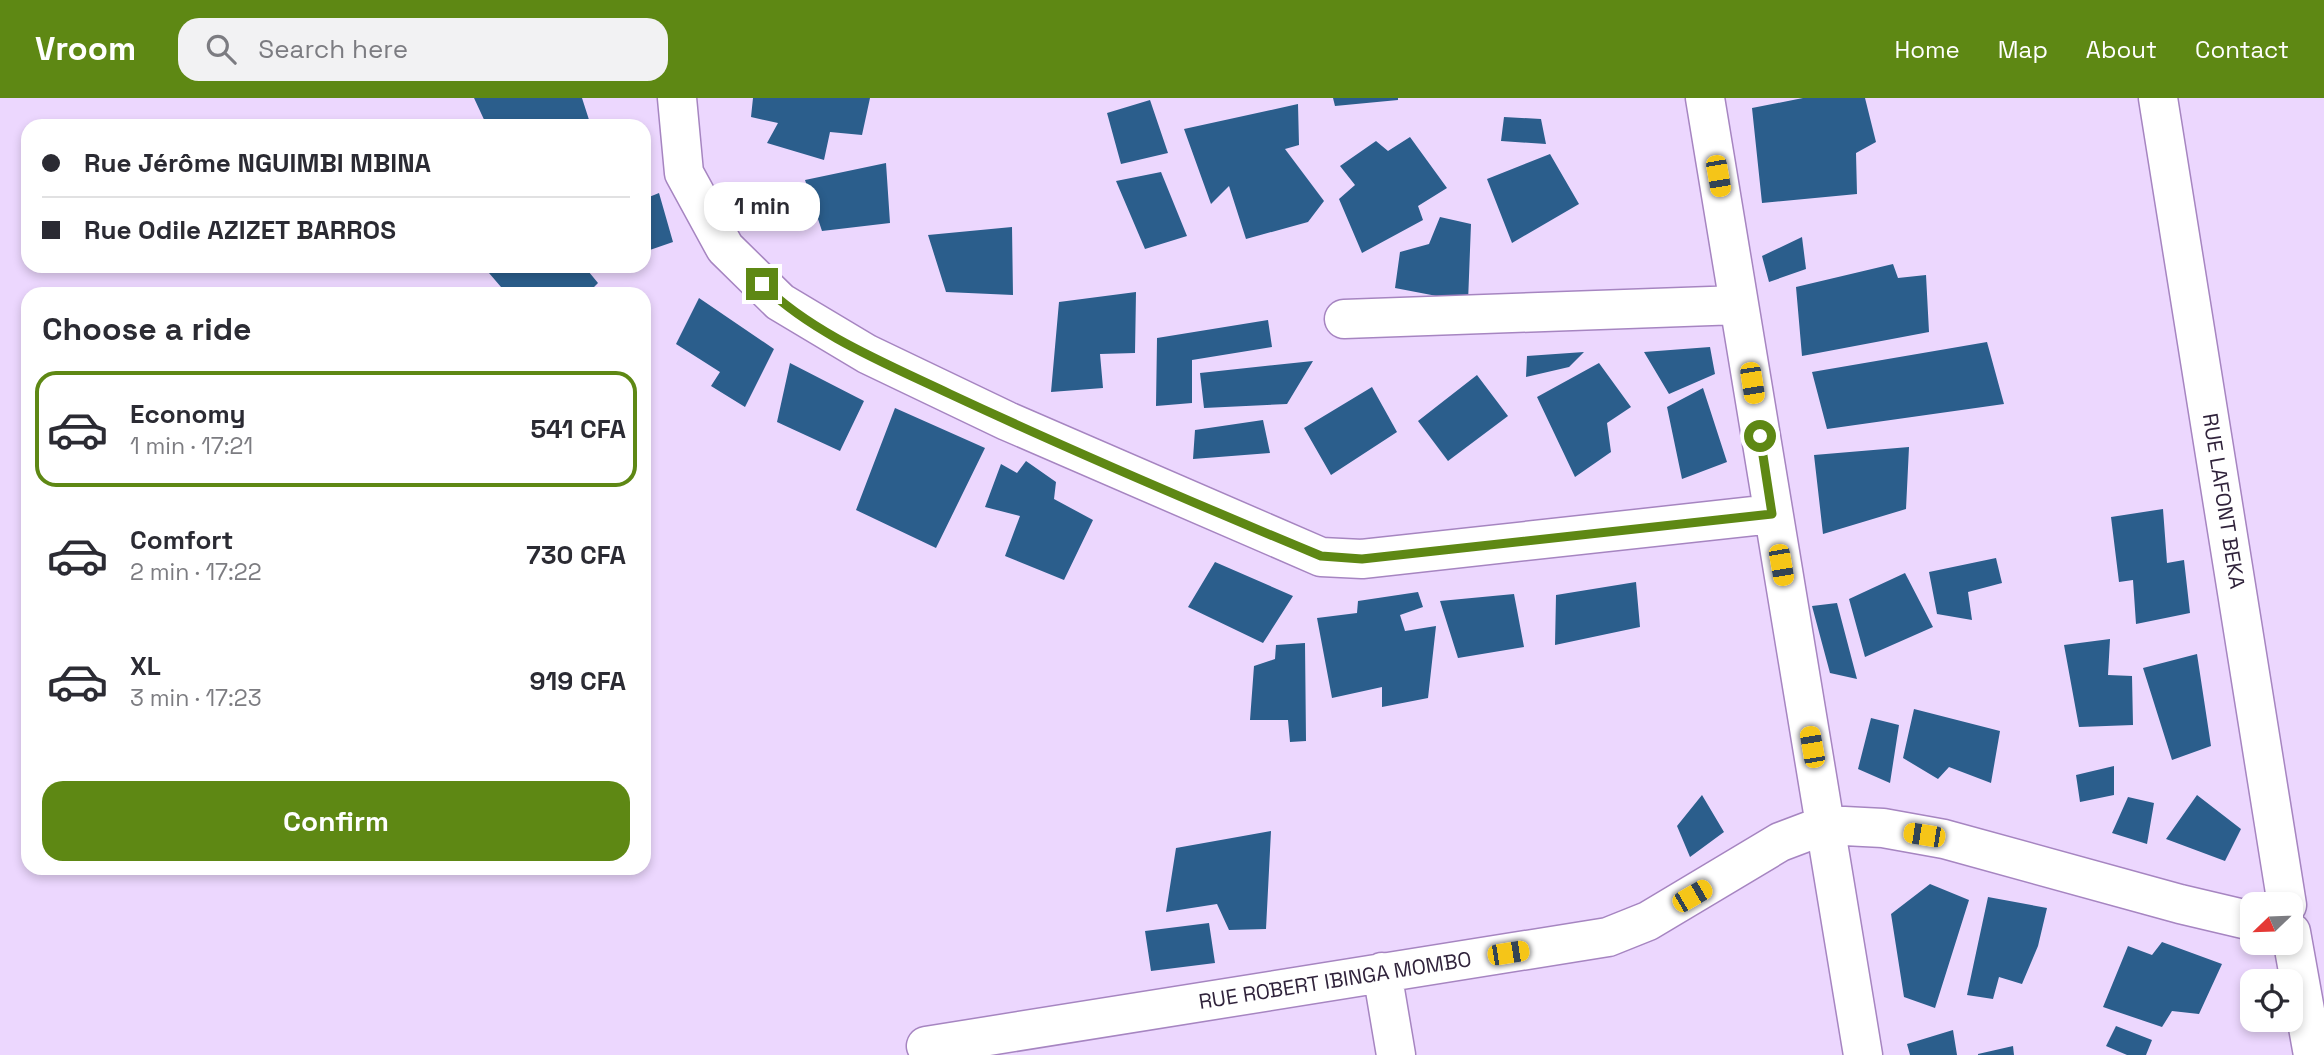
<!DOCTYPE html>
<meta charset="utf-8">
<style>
:root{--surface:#fff;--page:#f2f2f3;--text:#2b2b33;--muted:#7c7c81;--line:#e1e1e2;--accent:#5e8814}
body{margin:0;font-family:"Space Grotesk",sans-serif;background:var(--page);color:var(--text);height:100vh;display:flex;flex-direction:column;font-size:26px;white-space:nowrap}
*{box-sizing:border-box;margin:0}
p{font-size:23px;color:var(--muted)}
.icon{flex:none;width:38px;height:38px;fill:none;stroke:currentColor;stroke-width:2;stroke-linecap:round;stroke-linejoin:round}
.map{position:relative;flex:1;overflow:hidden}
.sheet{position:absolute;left:21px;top:189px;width:630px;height:588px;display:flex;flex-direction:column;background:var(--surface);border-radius:21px;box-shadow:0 4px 10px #0003}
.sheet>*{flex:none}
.banner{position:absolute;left:21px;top:21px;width:630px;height:154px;border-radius:21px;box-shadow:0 4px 10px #0003;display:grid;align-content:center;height:154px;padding:0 21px;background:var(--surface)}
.needle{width:46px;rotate:247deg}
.tools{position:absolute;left:2240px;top:794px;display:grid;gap:14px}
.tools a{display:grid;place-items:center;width:63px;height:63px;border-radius:14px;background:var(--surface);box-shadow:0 4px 10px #0003;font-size:35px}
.end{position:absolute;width:32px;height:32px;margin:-16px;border:9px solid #5e8814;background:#fff;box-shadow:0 0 0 4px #fff}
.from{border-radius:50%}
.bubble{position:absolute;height:49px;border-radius:21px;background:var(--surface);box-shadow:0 4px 10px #0003;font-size:23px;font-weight:700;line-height:49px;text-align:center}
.car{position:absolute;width:21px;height:42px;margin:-21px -10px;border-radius:9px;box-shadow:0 0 5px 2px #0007;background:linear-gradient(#f5c518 24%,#345 0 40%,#f5c518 0 76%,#345 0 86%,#f5c518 0)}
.banner b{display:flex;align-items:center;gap:24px;height:66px;font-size:26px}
.banner b+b{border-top:2px solid var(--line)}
.banner i{width:18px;height:18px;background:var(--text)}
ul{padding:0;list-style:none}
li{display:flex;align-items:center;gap:21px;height:116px;margin:0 14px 10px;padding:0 7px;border:4px solid transparent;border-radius:21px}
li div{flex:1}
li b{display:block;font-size:26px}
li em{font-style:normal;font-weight:700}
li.on{border-color:var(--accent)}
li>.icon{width:63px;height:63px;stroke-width:1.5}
h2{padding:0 21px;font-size:32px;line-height:84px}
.action{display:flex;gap:14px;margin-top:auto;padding:14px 21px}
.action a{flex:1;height:80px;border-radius:21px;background:var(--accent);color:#fff;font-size:28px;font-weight:700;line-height:80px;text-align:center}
header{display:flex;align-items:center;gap:42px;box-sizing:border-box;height:98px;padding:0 35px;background:var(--accent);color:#fff}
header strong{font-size:33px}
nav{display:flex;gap:38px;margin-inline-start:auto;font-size:24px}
.search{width:490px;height:63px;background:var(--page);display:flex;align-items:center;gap:18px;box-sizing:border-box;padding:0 24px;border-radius:21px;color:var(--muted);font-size:26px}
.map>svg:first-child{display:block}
.building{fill:#2b5e8c}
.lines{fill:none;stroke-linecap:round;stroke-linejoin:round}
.minor-casing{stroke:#a685c1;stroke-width:41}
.minor{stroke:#fff;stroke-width:38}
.route{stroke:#5e8814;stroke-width:9}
.labels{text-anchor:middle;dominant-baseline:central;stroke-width:7;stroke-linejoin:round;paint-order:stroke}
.street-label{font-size:21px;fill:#30233b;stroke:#fff}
</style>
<header>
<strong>Vroom</strong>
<div class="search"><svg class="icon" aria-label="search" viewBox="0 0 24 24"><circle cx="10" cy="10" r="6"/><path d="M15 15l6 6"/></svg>Search here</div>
<nav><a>Home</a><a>Map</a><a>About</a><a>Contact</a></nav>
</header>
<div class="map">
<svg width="2324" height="957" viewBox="0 0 2324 957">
<rect width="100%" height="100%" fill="#ecd7fe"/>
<!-- building -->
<path class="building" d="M474,0h108l9,28h-104z
M753,0h117l-8,37 -32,-3 -6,28 -57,-17 11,-20 -27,-6z
M1333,0h65v2l-63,6z
M1803,0h62l11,44 -20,11 1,41 -95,9 -10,-95z
M1150,2l18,53 -47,11 -14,-51z
M1298,6l1,41 -14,4 39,52 -16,21 -62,17 -17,-53 -18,18 -27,-75z
M1504,19l37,2 5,25 -45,-3z
M1410,39l37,51 -29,18 5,14 -61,33 -23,-54 16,-14 -15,-19 36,-25 12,10z
M1550,56l29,50 -67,39 -25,-64z
M886,65l4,60 -68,8 -17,-51z
M1161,74l26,64 -42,13 -29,-68z
M659,95l14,49 -29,10v-53z
M1440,119l31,7 -3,78 -73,-14 5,-36 29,-8z
M1012,129l1,68 -67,-3 -18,-57z
M1802,139l4,32 -37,13 -7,-26z
M1893,166l5,14 28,-3 3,57 -127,24 -6,-69z
M483,168h101l14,17 -11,11h-80z
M1136,194l-1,61 -35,1 3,34 -52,4 8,-90z
M699,200l75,51 -29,58 -34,-21 9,-14 -44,-28z
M1268,222l4,27 -80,13v43l-36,3 1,-68z
M1987,244l17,62 -177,25 -15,-57z
M1710,249l5,27 -46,20 -25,-42z
M1584,254l-15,15 -43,10 1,-21z
M1313,263l-26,43 -83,4 -4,-35z
M790,265l74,38 -24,50 -63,-29z
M1599,265l32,44 -24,16 4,29 -36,25 -38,-80z
M1477,277l31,41 -60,45 -30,-40z
M1372,289l25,45 -66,43 -27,-47z
M1703,290l24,74 -45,17 -15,-72z
M895,310l90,40 -49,100 -80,-38z
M1263,322l7,33 -77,6 2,-29z
M1909,349l-3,62 -83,25 -9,-79z
M1026,363l30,21 -2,17 39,21 -29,60 -59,-24 15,-40 -35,-9 16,-43 16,9z
M2163,411l4,54 17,-3 6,53 -54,11 -3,-44 -14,2 -8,-65z
M1996,460l6,25 -34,9 4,28 -35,-6 -8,-42z
M1215,464l78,34 -30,47 -75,-36z
M1905,475l28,54 -68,30 -16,-58z
M1636,484l4,45 -85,18 1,-50z
M1418,494l5,15 -23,8 5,16 31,-5 -8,72 -46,9v-20l-50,11 -15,-80 40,-5 1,-12z
M1514,496l10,53 -66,11 -18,-57z
M1837,505l20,76 -27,-6 -18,-67z
M2110,541l-2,36 24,1 1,49 -54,2 -15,-82z
M1305,545l1,98 -16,1 -2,-22h-38l4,-54 21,-7 1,-14z
M2197,556l14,92 -39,14 -29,-92z
M1914,611l86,22 -9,52 -42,-16 -11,12 -35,-21z
M1871,620l28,7 -9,58 -32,-14z
M2114,668v29l-34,7 -4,-27z
M1702,697l22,37 -34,25 -13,-31z
M2197,697l44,34 -16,32 -59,-22z
M2128,699l26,6 -7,41 -35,-11z
M1271,733l-5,98 -37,1 -12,-26 -51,8 10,-64z
M1930,786l39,16 -34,108 -31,-11 -13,-83z
M1988,799l59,11 -9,38 -16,38 -23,-7 -6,22 -26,-4z
M1209,825l6,40 -64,8 -6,-40z
M2162,844l60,22 -23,50 -27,-3 -10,16 -59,-20 25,-61 24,9z
M2116,928l36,14 -6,15h-19l-21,-9z
M1953,932l4,25h-47l-3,-11z
M2013,948l1,9h-36v-1z"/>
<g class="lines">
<!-- minor casing -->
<g class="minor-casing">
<path id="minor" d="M677,0l7,75 41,75 55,54 87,52 140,67 314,136 41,2 410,-45
M1705,0l158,957
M2158,0l129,807
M1344,221l395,-14
M2291,834l22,123
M1382,874l14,83
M926,948l682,-109 40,-16 132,-79 45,-17 58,3 61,11 236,65 72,17"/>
</g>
<!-- minor -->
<use href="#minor" class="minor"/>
</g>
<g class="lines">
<!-- route -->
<path class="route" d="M762,186c49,49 125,80 188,110 122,57 246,110 371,162l41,3 410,-45 -12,-78"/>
</g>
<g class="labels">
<!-- street labels -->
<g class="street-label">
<text transform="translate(2224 403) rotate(81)">RUE LAFONT BEKA</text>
<text transform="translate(1335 882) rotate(-9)">RUE ROBERT IBINGA MOMBO</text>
</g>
</g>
</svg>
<div class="tools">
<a><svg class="needle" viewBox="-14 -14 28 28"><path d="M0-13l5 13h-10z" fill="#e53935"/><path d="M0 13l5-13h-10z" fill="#7c7c81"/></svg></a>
<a><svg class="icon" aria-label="locate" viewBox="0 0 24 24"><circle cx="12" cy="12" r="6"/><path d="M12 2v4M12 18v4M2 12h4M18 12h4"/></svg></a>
</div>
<i class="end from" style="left:1760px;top:338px"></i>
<i class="end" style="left:762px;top:186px"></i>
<div class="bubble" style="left:704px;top:84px;width:116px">1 min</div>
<i class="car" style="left:1718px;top:78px;rotate:170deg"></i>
<i class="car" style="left:1752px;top:285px;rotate:171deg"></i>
<i class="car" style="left:1781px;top:467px;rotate:170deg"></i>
<i class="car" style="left:1812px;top:649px;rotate:350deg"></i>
<i class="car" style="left:1924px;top:737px;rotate:279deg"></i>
<i class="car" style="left:1692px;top:798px;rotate:60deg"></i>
<i class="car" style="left:1508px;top:855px;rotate:81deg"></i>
<div class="banner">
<b><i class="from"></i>Rue Jérôme NGUIMBI MBINA</b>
<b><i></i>Rue Odile AZIZET BARROS</b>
</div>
<section class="sheet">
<h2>Choose a ride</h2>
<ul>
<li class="on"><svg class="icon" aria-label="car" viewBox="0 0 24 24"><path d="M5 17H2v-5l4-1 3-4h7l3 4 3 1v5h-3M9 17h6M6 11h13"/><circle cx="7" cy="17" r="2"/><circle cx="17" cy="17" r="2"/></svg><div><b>Economy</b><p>1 min · 17:21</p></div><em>541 CFA</em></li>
<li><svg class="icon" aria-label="car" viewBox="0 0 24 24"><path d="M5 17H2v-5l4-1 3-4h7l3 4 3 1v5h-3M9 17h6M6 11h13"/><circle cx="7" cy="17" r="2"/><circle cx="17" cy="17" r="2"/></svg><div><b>Comfort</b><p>2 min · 17:22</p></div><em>730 CFA</em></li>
<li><svg class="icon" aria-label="car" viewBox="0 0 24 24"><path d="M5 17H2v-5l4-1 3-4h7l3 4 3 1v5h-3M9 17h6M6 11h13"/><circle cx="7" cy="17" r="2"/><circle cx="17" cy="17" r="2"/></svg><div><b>XL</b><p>3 min · 17:23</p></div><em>919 CFA</em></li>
</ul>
<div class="action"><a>Confirm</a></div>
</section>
</div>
